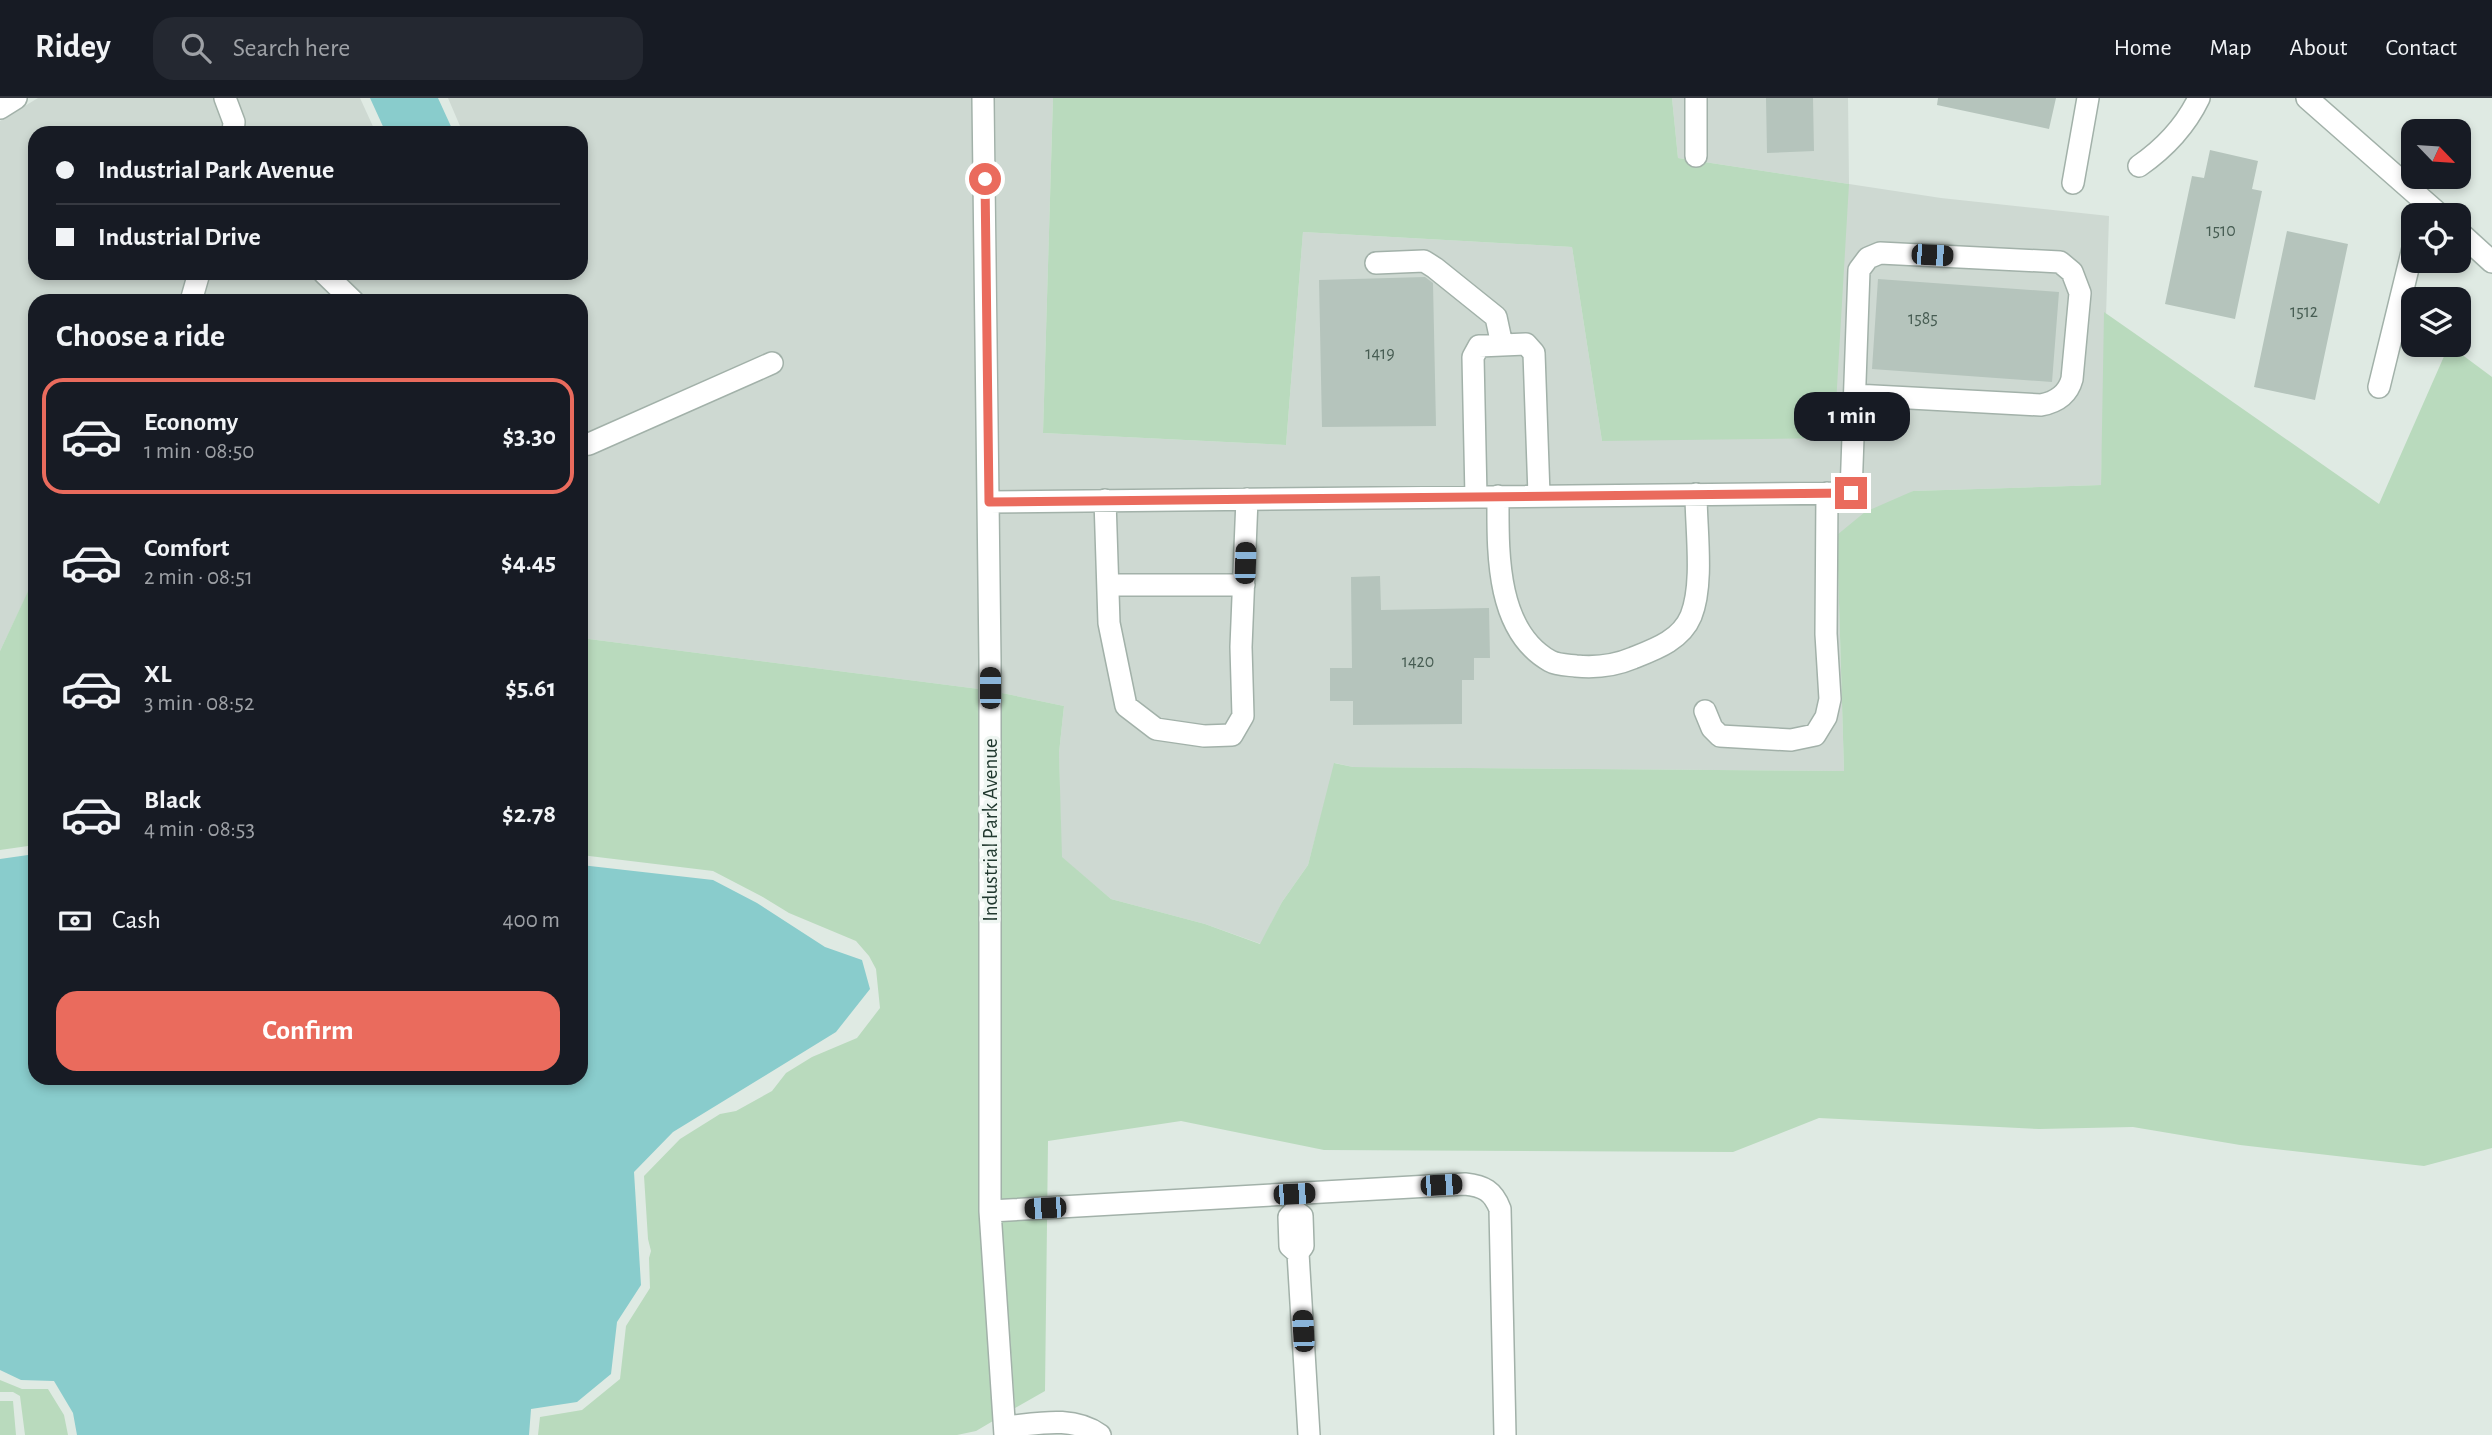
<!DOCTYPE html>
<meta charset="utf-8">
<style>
:root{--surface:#171b24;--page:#242831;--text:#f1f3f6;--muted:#9ea1a6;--line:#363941;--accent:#ea6b5d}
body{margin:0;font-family:"Alegreya Sans",sans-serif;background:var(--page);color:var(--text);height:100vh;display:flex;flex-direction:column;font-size:26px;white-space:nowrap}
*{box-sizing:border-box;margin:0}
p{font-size:23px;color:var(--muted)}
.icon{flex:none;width:38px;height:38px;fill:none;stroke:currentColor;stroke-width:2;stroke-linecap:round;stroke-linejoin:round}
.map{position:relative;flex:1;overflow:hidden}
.sheet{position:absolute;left:28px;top:196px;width:560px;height:791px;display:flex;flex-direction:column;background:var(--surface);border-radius:21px;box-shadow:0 4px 10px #0003}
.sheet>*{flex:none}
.guide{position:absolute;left:28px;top:28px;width:560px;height:154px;border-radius:21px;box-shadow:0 4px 10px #0003;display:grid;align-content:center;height:154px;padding:0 28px;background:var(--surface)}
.needle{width:46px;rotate:115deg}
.buttons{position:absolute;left:2401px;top:21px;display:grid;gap:14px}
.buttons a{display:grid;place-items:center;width:70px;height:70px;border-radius:14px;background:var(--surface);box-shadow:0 4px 10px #0003;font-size:35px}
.end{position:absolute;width:32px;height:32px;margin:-16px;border:9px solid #ea6b5d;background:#fff;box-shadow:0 0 0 4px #fff}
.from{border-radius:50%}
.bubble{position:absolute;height:49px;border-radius:21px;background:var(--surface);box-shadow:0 4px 10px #0003;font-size:23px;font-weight:700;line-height:49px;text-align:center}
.car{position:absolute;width:21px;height:42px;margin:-21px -10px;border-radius:9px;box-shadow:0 0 5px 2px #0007;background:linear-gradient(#222 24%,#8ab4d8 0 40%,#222 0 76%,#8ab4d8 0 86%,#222 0)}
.guide b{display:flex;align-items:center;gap:24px;height:66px;font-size:26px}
.guide b+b{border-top:2px solid var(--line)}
.guide i{width:18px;height:18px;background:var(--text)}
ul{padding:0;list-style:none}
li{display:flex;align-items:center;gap:21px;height:116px;margin:0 14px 10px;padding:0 14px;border:4px solid transparent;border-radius:21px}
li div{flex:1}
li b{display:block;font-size:26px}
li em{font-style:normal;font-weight:700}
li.on{border-color:var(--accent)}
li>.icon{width:63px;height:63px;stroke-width:1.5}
h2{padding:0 28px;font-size:32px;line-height:84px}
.pay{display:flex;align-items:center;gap:18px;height:77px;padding:0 28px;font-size:26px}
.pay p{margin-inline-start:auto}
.action{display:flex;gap:14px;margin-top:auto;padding:14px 28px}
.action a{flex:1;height:80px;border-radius:21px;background:var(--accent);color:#fff;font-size:28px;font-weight:700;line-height:80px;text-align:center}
header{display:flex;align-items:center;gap:42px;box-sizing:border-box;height:98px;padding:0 35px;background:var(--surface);border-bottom:2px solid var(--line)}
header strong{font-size:33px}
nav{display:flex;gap:38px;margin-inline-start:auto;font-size:24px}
.search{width:490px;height:63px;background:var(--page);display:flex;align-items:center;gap:18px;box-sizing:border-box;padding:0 24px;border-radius:21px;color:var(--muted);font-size:26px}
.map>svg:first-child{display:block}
.built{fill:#ced9d2}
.green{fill:#b9dabd}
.water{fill:#89cccc}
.building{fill:#b5c4bc}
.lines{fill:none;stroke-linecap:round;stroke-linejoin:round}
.minor-casing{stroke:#a2b1a9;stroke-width:24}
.minor{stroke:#fff;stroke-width:21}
.route{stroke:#ea6b5d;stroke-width:9}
.labels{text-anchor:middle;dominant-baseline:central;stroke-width:7;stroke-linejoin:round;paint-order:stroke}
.number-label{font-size:18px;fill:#465c52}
.street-label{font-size:21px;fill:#21392f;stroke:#eff6f2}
</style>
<header>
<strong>Ridey</strong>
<div class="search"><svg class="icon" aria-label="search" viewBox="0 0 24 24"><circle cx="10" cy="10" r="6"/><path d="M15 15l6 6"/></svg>Search here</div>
<nav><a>Home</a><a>Map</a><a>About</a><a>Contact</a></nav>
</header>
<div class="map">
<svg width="2492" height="1337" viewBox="0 0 2492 1337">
<rect width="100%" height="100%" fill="#dfeae3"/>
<!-- built -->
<path class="built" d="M38,0h322l16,35h-341v140h546v-140h-118l-15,-35h524l7,591 -398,-51v-337h-546v285l-5,2 -30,63v-530z
M995,0h58l-10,335 243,12 17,-213 269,15 30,194 247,-257 -171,-26 -6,-60h176l1,86 92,14 168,18 -8,269 -188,6 -76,44 7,236 -491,-4 -18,-4 -27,102 -26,37 -21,42 -56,-20 -94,-25 -50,-42 -2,-104 5,-47 -62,-13 -2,-181 863,-9 -2,-20 -861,8z"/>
<!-- green -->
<path class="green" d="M1053,0h619l6,60 171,26 -15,254 -232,3 -30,-194 -269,-15 -17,213 -243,-12z
M2104,214l275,192 70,-159 43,32v771l-68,18 -184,-21 -107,-18 -94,2 -220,-11 -86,34 -409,-2 -143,-29 -133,20 -3,250 -30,17 -14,-196 1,-519 62,13 -5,47 3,104 49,42 94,25 55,20 22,-42 26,-37 26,-102 19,4 491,4 -7,-236 28,-23 48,-21 188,-6z
M35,488v259l-35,5v-199l30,-64z
M581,540l398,51v521l14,211 -17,10 -19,4h-419l2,-18 42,-7 38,-31 6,-53 24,-38 -1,-30 2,-7 -3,-12 -4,-63 36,-37 40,-25 16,-3 36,-20 14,-18 26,-16 45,-19 23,-30 -4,-39 -7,-13 -13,-15 -67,-28 -28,-17 -48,-25 -132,-16z
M0,1282l22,9h26l16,26 4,20h-43l-5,-39 -7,-4h-13z
M0,1303h13l3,34h-16z"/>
<!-- water -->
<path class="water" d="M370,0h68l16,35h-68z
M35,756v224h546v-213l132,15 44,23 68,44 37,13 8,29 -34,43 -163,100 -39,40 7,113 -24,37 -6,52 -34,28 -46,7 -2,26h-452l-4,-22 -19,-32 -33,-1 -21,-10v-511z"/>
<!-- building -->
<path class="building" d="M1766,0h47l1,53 -47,2z
M1938,0h118l-7,31 -112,-24z
M2210,52l48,11 -6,28 10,2 -27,128 -70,-15 27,-128 12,2z
M2287,133l61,13 -33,156 -61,-13z
M1425,179l8,6 3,143 -114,1 -3,-147z
M1878,181l181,13 -7,90 -180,-13z
M1380,478l1,34 108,-2 1,50h-16v22h-12v44l-109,1v-24h-23v-33h22l-1,-91z"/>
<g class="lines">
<!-- minor casing -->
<g class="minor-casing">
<path id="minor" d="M225,0l9,24 -1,11
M983,0l7,563v550l15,224
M1696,0v58
M2307,0l133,117
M0,10l16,-10
M2139,68c26,-18 46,-39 60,-68
M2073,85l15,-85
M2459,134l33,30
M1376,165l48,-2 11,7 61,49 6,28
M324,175l29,28
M191,203l8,-28
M2379,289l34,-139
M581,347l8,-1 183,-81
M1498,398c0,54 -3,134 52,165 7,4 18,4 26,5 21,2 38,0 57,-8 23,-9 48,-18 58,-42 13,-32 5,-87 5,-122
M1476,399l-3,-140 6,-11 47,-2 8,9 5,142
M1105,402l4,123 17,83 30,23 48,7 28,-1 11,-19 -2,-69 6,-148
M989,404l862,-9 8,-223 9,-12 12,-5 180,9 12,10 8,21 -8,86c-4,15 -15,23 -31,26l-186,-10
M1108,487h136
M1705,613l7,17 8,8 71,4 24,-5 11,-18 4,-18 -4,-65 1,-141
M990,1113l475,-27c19,2 28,7 35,25l5,226
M1298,1155l-8,-7 -1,-29 6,-6 7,5 1,30 -5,7 11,182
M1005,1329c32,-3 67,-12 95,8"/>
</g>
<!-- minor -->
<use href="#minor" class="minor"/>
</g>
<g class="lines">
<!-- route -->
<path class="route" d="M985,81l4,323 862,-9"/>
</g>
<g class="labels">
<!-- number labels -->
<g class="number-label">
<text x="2221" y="133">1510</text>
<text x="2304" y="214">1512</text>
<text x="1923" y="221">1585</text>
<text x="1380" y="256">1419</text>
<text x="1418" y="564">1420</text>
</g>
<!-- street labels -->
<g class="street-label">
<text transform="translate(990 732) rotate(-90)">Industrial Park Avenue</text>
</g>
</g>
</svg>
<div class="buttons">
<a><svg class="needle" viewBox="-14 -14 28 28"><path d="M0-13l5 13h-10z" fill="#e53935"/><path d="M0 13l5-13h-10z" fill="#9ea1a6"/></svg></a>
<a><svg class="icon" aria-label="locate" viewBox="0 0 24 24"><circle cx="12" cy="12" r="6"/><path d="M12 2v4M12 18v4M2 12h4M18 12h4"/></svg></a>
<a><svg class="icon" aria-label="layers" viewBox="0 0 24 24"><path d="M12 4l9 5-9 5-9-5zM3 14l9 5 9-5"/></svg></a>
</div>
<i class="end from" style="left:985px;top:81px"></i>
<i class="end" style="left:1851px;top:395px"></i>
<div class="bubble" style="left:1794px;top:294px;width:116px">1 min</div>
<i class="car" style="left:1932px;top:157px;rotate:93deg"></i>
<i class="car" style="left:1245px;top:465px;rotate:2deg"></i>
<i class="car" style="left:990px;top:590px;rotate:0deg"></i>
<i class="car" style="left:1441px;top:1087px;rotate:87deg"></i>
<i class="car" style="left:1294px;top:1096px;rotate:87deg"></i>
<i class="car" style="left:1045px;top:1110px;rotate:267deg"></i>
<i class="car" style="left:1303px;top:1233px;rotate:357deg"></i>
<div class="guide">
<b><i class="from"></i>Industrial Park Avenue</b>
<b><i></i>Industrial Drive</b>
</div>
<section class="sheet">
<h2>Choose a ride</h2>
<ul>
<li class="on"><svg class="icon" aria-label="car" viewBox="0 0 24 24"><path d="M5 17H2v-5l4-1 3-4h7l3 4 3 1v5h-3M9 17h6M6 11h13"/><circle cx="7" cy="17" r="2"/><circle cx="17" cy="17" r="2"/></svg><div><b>Economy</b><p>1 min · 08:50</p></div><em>$3.30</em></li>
<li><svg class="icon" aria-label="car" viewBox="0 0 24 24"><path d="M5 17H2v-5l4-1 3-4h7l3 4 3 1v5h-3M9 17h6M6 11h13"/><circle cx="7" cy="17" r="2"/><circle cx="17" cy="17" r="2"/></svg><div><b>Comfort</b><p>2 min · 08:51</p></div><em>$4.45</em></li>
<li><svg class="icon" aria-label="car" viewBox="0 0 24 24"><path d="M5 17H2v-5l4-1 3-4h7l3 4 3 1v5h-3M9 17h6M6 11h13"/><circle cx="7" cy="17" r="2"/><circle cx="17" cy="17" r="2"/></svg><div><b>XL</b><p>3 min · 08:52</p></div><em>$5.61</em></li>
<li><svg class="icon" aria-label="car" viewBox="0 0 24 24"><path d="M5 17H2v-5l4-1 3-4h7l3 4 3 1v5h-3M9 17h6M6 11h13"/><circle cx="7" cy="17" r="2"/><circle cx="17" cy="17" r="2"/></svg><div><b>Black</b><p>4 min · 08:53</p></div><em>$2.78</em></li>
</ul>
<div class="pay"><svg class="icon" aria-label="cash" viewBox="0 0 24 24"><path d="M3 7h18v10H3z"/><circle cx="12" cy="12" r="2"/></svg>Cash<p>400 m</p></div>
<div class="action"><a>Confirm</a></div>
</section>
</div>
